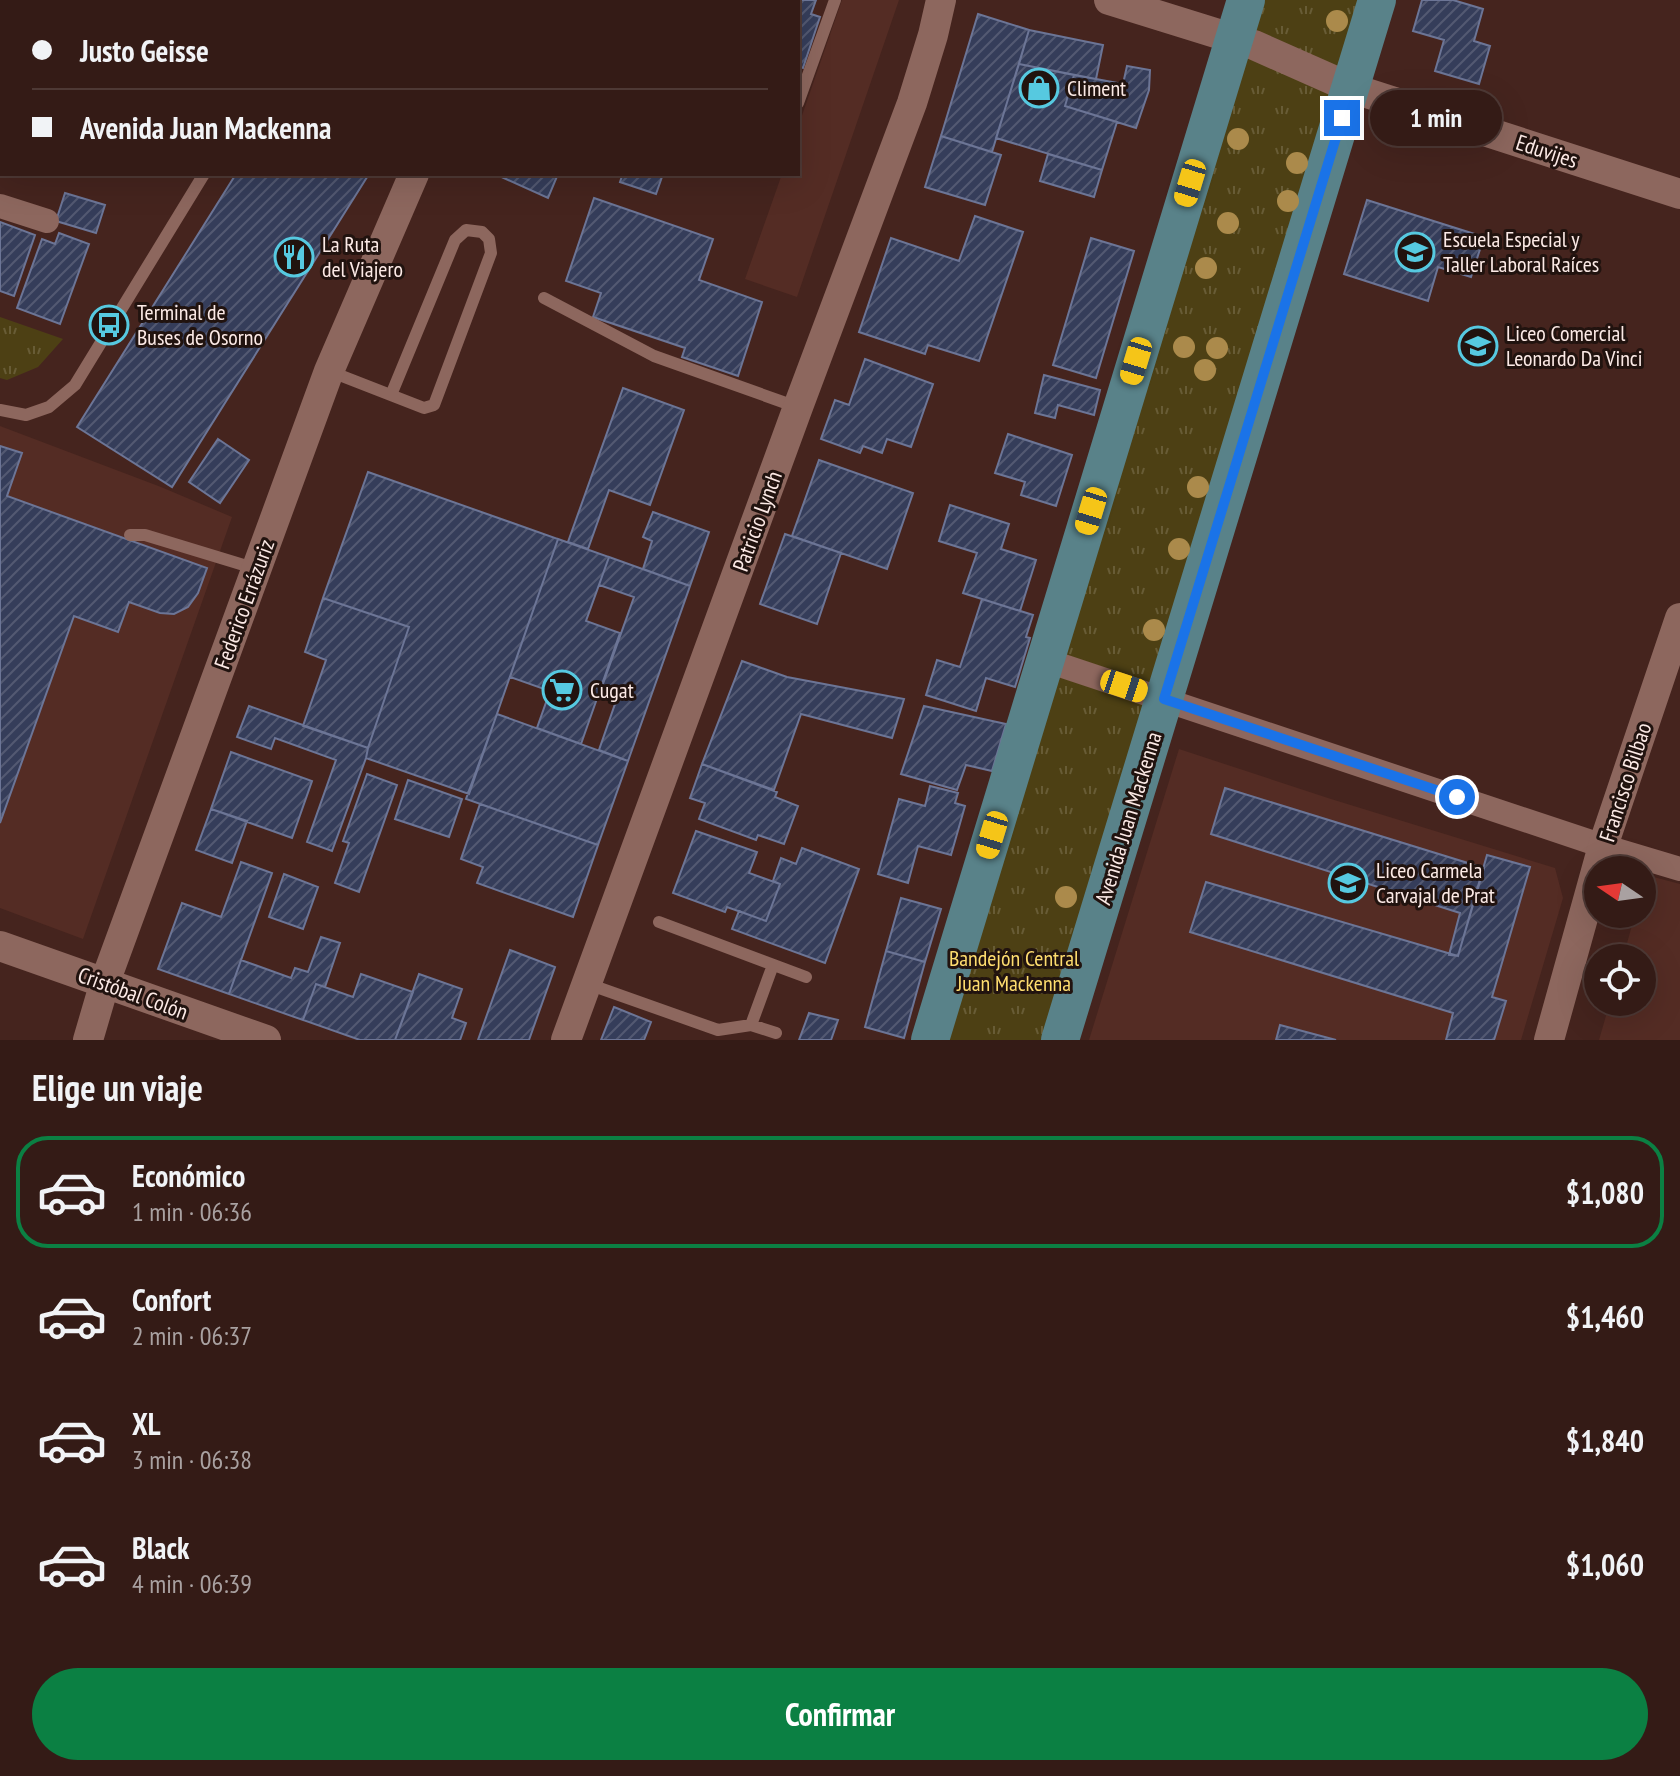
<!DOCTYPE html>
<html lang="es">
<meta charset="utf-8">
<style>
:root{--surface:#341b16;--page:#3c241f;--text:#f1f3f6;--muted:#a9a1a1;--line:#4e3935;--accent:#0b8043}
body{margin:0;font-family:"PT Sans Narrow",sans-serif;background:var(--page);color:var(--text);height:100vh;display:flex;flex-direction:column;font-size:30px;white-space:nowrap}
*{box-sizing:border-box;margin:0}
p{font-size:26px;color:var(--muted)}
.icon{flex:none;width:44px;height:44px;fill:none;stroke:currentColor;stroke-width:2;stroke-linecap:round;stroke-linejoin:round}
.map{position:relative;height:1040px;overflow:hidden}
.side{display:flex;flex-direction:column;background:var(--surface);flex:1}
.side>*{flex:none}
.guide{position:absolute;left:0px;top:0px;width:800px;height:176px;box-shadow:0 8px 32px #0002,0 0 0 2px var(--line);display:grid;align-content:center;height:176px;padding:0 32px;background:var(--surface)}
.needle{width:52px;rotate:283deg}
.tools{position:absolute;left:1584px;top:856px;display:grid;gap:16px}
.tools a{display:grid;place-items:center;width:72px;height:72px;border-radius:50%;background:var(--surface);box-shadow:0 8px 32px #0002,0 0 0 2px var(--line);font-size:40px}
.end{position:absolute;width:36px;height:36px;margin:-18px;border:10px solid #1a73e8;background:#fff;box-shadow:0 0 0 4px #fff}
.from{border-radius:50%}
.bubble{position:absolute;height:56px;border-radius:28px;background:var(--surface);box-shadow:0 8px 32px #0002,0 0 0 2px var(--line);font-size:26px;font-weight:600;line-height:56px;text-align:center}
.car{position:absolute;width:24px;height:48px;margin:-24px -12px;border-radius:10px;box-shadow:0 0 6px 2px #0007;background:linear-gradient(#f5c518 24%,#345 0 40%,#f5c518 0 76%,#345 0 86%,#f5c518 0)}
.guide b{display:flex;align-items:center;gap:28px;height:76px;font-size:30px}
.guide b+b{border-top:2px solid var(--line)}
.guide i{width:20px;height:20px;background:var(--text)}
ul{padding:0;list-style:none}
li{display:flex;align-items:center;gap:24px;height:112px;margin:0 16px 12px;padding:0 16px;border:4px solid transparent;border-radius:32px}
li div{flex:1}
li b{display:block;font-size:30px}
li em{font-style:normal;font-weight:600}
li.selected{border-color:var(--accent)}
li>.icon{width:72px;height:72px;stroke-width:1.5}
h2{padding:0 32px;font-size:36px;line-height:96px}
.action{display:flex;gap:16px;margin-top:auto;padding:16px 32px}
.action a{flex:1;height:92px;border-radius:48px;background:var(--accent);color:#fff;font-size:32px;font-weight:600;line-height:92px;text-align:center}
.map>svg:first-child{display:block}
.built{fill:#542c24}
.grass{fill:url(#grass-tufts)}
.building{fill:url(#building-hatch);stroke:#6c7596;stroke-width:2}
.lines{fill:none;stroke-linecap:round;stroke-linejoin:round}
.service{stroke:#8d675e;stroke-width:12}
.minor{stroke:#8d675e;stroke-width:24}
.tertiary{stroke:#8d675e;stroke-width:30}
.primary{stroke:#598289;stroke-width:38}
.tree{fill:#ab8a4b}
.route{stroke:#1a73e8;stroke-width:10}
.labels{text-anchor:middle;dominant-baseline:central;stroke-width:6;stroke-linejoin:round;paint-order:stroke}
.poi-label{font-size:22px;fill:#fceae6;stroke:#21130f;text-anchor:start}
.street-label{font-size:22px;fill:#fceae6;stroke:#21130f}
.park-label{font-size:22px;fill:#fedd6f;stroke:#21130f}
</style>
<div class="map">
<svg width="1680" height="1040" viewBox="0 0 1680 1040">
<defs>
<pattern id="grass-tufts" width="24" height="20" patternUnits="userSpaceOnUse" patternTransform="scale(2)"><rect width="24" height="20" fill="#4d4014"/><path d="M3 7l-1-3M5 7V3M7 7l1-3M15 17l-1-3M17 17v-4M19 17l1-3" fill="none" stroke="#685c36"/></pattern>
<pattern id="building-hatch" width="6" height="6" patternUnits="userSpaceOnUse" patternTransform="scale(2)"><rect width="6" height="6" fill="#353d5a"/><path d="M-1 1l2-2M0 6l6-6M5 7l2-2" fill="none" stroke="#535972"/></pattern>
</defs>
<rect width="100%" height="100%" fill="#45241e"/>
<!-- built -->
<path class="built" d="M842,0h57l-102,297 -52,-18 37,-105h16v-47z
M0,426l161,61 71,30 -149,422 -83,-31z
M1179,749l152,50 224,69 8,30 -42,142h-432z
M1646,875l34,9v156h-81l11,-38h32v-44h-19l12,-44h7v-24z"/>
<!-- grass -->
<path class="grass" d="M1254,0h105l-310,1040h-112z
M0,317l63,22 -25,28 -31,13 -7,-2z"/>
<!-- building -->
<path class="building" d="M19,0h50l4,2h-55z
M691,0h61l-1,2h-61z
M762,0h54l-5,14 9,3 -17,51 -5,-2v-64h-36z
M1422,0h31l30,9 -9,32 16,5 -11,38 -44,-13 9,-31 -31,-9z
M978,14l51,16 -37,122 -51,-16z
M1029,30l74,15 -7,34 -77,-15z
M1019,64l55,11 -9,31 52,16 -15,48 -106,-32z
M1127,66l23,4 -1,20 -13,38 -71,-22 9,-31 49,9z
M0,118l2,1 1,58h-3z
M941,136l60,19 -16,50 -60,-18z
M1048,154l54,16 -8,27 -54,-16z
M236,174h133l-197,313 -95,-60z
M495,174h63l-10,24z
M616,174h47l-7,20 -36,-12 2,-6z
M65,193l40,12 -9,28 -40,-12z
M594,198l119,41 -14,41 63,22 -24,74 -56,-19 3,-9 -92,-31 8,-24 -35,-12z
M1367,200l117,37 -13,40 -33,-10 -10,34 -84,-27z
M975,216l48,16 -44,129 -51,-16 -3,9 -66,-22 32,-94 68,23z
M0,222l35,13 -21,61 -14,-5z
M59,233l30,11 -29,80 -43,-16 25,-69 13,5z
M1091,238l43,13 -38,127 -43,-13z
M865,359l68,25 -22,63 -24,-8 -5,14 -19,-7 -3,7 -39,-14 14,-39 14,5z
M1044,375l56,15 -6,25 -36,-10 -3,13 -20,-5z
M623,388l61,22 -34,95 -41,-15 -21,59 -20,-7z
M1008,434l64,21 -16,51 -35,-11 4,-13 -30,-9z
M218,439l31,21 -29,43 -31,-21z
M0,446l22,7 -15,43 200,72 -9,25 -10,14 -14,7 -14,-1 -31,-11 -11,30 -44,-16 -74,207z
M819,460l94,33 -26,76 -95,-33z
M368,472l190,67 -89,255 -103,-36 2,-10 41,-121 -86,-29z
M950,505l59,19 -8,25 35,11 -16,51 -57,-18 14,-40 -38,-12z
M653,512l56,20 -19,54 -47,-17 9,-28 -9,-4z
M785,534l56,19 -24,71 -57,-20z
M558,539l51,18 -23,64 34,12 -39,111 -44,-16 13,-37 -40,-14z
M609,557l81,29 -62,175 -29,-11 17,-49 -17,-6 35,-98 -35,-12z
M323,598l86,29 -41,121 -65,-22 23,-66 -21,-8z
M982,599l51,16 -7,22 4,1 -15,49 -29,-9 -10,33 -50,-16 11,-35 23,7z
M742,661l45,16 117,22 -12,39 -91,-24 -27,76 -72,-26z
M249,706l119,42 -2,10 -34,93 -25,-9 29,-82 -61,-22 -4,11 -34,-12z
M924,706l82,18 -14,47 -26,-6 -9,25 -56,-16z
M497,714l131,47 -30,84 -132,-46z
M231,752l81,29 -20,57 -81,-29z
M702,764l75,28 -2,5 23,9 -14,38 -26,-9 -2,5 -57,-21 6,-16 -15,-5z
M367,774l30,11 -38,107 -24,-9 14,-40 -6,-2z
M408,780l54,19 -13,38 -54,-18z
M930,786l28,7 -3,10 10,3 -14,49 -33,-9 -10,37 -30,-9 21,-75 26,7z
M1225,788l259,80 -26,88 -9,-1 11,-42 -249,-79z
M480,804l118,41 -25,72 -96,-34 6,-16 -22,-8z
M211,809l36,12 -15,42 -36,-13z
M696,831l61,21 -8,21 31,11 -14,37 -39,-14 -2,5 -52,-19z
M802,848l57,21 -34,94 -93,-34 7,-18 27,10 14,-37 -7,-3 8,-23 15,6z
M1487,855l43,12 -38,130 14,4 -12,39h-48l7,-27 -263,-81 16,-50 252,74z
M241,862l31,11 -43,121 -71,-25 24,-66 39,14z
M284,874l34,13 -15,42 -34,-12z
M901,898l40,11 -16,53 -39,-11z
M321,937l19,6 -15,44 -9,-3 -13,36 -74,-26 12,-34 50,18 4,-10 13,4z
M510,950l45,17 -26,73h-51z
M886,951l39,11 -21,76 -39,-11z
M361,974l52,18 -18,48h-35l-57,-20 13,-36 37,13z
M419,974l43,15 -10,29 14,5 -6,17h-65z
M614,1007l37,15 -7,18h-43z
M809,1013l29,7 -7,20h-32z
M1280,1025l56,15h-60z"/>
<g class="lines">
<!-- service -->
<path class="service" d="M329,0l4,2
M192,2l1,-2
M798,103l37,-103
M544,298l110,58 143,51
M329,371l95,37 10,-3 57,-152 -2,-14 -7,-7 -16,-2 -11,10 -64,155
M0,410l26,5 23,-8 26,-22 129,-211
M130,535h15l112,34
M659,922l147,55
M588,984l130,46 33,-5 25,8
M751,1025l22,-60"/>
<!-- minor -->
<path class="minor" d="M0,206l47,15
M1045,660l558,186 77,23"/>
<!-- tertiary -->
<path class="tertiary" d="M1109,0l145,45 97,43 329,106
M511,2l1,-2
M0,946l266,94
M88,1040l17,-58 224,-611 85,-197
M566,1040l232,-633 114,-304 21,-68 8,-35
M1549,1040l54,-194 77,-228"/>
<!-- primary -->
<path class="primary" d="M930,1040l316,-1040
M1060,1040l317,-1040"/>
</g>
<!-- trees -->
<g class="tree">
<circle cx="1337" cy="21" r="11"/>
<circle cx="1238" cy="139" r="11"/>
<circle cx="1297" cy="163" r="11"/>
<circle cx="1288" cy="201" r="11"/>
<circle cx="1228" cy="223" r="11"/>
<circle cx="1206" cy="268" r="11"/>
<circle cx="1184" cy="347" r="11"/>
<circle cx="1217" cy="348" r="11"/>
<circle cx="1205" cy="370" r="11"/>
<circle cx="1198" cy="487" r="11"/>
<circle cx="1179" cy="549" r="11"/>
<circle cx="1154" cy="630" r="11"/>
<circle cx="1066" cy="897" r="11"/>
</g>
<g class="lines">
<!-- route -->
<path class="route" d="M1342,118l-178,581 293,98"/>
</g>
<!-- icons -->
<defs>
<g id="shop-ring" transform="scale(2)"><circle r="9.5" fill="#21130f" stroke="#56c9e0" stroke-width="1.5"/><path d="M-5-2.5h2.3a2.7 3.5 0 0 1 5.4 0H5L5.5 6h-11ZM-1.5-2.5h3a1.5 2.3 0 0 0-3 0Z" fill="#56c9e0"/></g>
<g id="school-ring" transform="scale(2)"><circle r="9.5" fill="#21130f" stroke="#56c9e0" stroke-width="1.5"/><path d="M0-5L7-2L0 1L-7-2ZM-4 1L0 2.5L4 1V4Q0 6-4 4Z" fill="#56c9e0"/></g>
<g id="restaurant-ring" transform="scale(2)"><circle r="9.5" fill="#21130f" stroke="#56c9e0" stroke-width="1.5"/><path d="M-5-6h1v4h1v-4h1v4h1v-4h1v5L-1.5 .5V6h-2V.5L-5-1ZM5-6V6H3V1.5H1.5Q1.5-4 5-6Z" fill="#56c9e0"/></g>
<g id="bus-ring" transform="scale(2)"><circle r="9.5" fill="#21130f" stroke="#56c9e0" stroke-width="1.5"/><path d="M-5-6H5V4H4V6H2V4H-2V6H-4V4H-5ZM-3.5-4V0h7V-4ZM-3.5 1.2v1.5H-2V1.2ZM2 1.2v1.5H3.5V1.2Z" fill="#56c9e0"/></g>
<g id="supermarket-ring" transform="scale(2)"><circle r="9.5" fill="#21130f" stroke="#56c9e0" stroke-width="1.5"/><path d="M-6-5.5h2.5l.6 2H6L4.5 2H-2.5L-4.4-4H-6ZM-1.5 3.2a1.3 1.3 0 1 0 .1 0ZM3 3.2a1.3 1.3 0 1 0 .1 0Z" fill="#56c9e0"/></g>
</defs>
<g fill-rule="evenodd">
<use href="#shop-ring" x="1039" y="88"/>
<use href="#school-ring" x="1415" y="252"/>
<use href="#restaurant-ring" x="294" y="257"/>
<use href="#bus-ring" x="109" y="325"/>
<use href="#school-ring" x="1478" y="346"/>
<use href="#supermarket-ring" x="562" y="690"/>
<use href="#school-ring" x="1348" y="883"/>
</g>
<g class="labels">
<!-- poi labels -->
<g class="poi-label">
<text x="1067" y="88">Climent</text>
<text x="1443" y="239">Escuela Especial y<tspan x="1443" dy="25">Taller Laboral Raíces</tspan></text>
<text x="322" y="244">La Ruta<tspan x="322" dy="25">del Viajero</tspan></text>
<text x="137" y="312">Terminal de<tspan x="137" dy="25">Buses de Osorno</tspan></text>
<text x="1506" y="333">Liceo Comercial<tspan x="1506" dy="25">Leonardo Da Vinci</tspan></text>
<text x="590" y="690">Cugat</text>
<text x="1376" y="870">Liceo Carmela<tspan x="1376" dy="25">Carvajal de Prat</tspan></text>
</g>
<!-- street labels -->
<g class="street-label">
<text transform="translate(1547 151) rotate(18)">Eduvijes</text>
<text transform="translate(757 521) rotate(-70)">Patricio Lynch</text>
<text transform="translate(244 604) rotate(-70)">Federico Errázuriz</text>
<text transform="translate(1625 782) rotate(-72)">Francisco Bilbao</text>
<text transform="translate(1128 818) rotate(-73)">Avenida Juan Mackenna</text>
<text transform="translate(133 993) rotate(20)">Cristóbal Colón</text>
</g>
<!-- park labels -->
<g class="park-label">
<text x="1014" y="958">Bandejón Central<tspan x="1014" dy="25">Juan Mackenna</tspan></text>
</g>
</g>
</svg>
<div class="tools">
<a><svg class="needle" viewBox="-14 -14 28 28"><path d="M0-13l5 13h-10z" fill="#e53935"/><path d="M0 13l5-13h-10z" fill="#a9a1a1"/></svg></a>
<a><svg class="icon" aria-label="locate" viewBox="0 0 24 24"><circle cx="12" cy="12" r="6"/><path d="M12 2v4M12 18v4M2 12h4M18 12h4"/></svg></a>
</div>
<i class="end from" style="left:1457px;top:797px"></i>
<i class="end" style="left:1342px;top:118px"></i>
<div class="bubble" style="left:1370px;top:90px;width:132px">1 min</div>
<i class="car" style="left:1190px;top:183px;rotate:197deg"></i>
<i class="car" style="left:1136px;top:361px;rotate:197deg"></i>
<i class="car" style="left:1091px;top:511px;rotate:197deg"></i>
<i class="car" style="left:1124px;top:686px;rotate:108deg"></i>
<i class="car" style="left:992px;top:835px;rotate:197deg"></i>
<div class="guide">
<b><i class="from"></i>Justo Geisse</b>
<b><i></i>Avenida Juan Mackenna</b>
</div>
</div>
<section class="side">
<h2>Elige un viaje</h2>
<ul>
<li class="selected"><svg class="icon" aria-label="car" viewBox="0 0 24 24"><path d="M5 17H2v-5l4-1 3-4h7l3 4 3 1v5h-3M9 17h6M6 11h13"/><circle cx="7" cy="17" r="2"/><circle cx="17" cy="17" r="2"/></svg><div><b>Económico</b><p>1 min · 06:36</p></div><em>$1,080</em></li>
<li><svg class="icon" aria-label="car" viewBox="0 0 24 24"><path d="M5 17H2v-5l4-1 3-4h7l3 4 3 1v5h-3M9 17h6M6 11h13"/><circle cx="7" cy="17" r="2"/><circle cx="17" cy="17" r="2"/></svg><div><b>Confort</b><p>2 min · 06:37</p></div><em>$1,460</em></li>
<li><svg class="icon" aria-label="car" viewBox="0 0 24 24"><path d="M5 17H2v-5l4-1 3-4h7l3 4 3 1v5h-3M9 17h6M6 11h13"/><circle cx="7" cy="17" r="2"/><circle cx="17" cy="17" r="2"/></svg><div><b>XL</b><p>3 min · 06:38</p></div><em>$1,840</em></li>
<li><svg class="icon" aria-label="car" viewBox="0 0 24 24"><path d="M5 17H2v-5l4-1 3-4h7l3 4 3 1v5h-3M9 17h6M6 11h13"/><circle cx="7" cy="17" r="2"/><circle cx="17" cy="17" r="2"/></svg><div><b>Black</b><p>4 min · 06:39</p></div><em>$1,060</em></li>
</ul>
<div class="action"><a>Confirmar</a></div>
</section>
